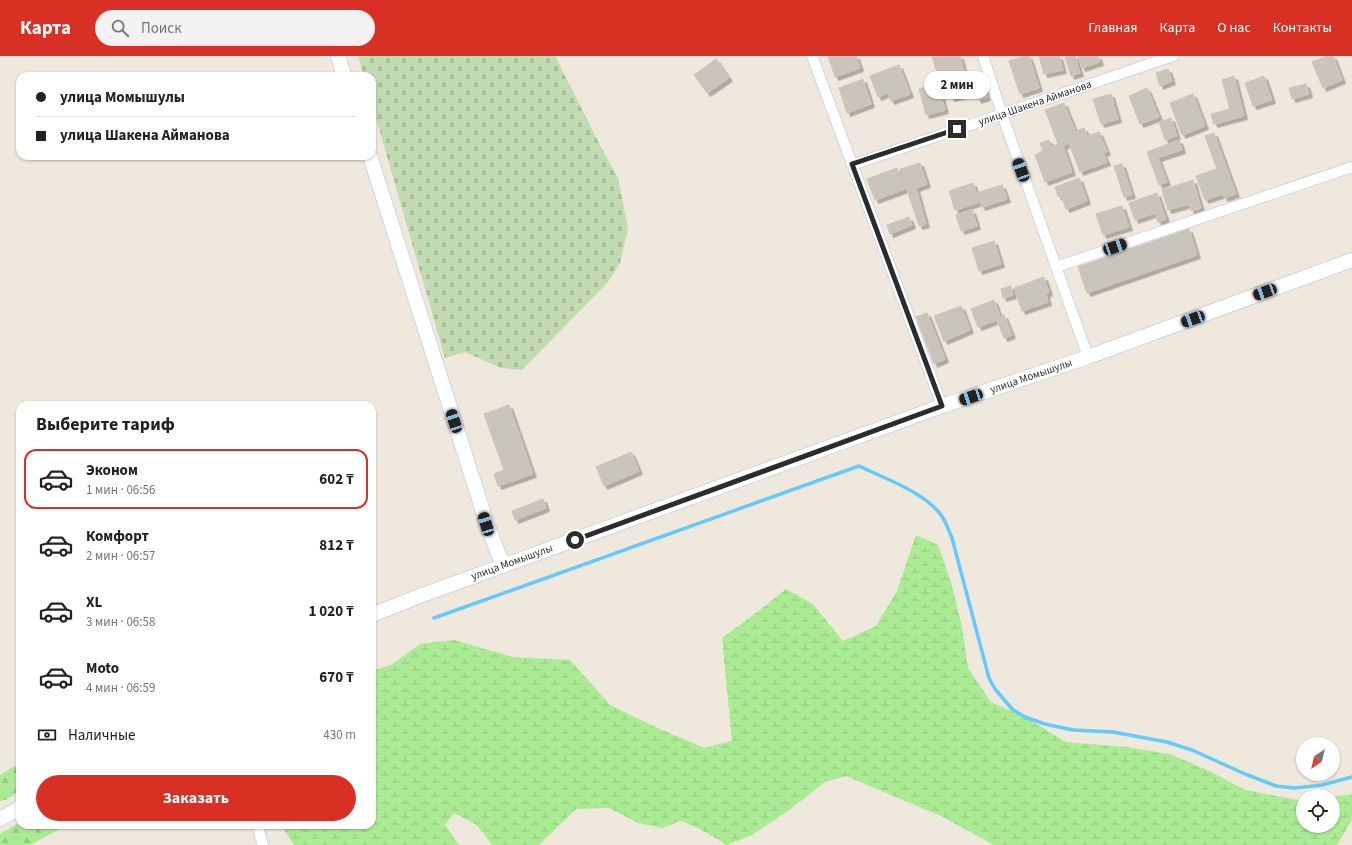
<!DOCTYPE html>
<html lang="ru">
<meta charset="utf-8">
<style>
:root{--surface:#fff;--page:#f2f2f2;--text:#222;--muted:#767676;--line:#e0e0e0;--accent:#d93025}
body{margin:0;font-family:"Source Sans 3",sans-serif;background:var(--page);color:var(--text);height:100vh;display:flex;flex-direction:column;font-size:15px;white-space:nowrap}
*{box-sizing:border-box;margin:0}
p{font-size:13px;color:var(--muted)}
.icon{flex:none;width:22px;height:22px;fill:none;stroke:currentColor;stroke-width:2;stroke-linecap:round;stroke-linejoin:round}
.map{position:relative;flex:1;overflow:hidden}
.sheet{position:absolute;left:16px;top:345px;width:360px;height:428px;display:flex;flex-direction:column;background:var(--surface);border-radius:12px;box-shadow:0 1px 3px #0004}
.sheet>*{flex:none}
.hud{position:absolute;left:16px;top:16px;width:360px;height:88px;border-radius:12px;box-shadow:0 1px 3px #0004;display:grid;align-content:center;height:88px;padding:0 20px;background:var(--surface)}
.needle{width:26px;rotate:215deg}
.tools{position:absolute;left:1296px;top:681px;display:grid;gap:8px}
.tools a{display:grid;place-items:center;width:44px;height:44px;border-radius:50%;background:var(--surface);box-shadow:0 1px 3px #0004;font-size:20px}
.end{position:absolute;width:18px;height:18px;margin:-9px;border:5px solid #2c2c2c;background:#fff;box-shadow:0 0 0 2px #fff}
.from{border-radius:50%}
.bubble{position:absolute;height:28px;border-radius:14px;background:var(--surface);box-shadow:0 1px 3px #0004;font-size:13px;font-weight:700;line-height:28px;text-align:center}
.car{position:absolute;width:12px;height:24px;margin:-12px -6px;border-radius:5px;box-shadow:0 0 3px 1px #0007;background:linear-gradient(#222 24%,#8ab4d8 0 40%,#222 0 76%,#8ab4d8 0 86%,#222 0)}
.hud b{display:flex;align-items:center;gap:14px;height:38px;font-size:15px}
.hud b+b{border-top:1px solid var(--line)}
.hud i{width:10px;height:10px;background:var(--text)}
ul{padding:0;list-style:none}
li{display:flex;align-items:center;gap:12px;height:60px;margin:0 8px 6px;padding:0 12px;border:2px solid transparent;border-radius:12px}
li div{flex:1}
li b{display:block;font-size:15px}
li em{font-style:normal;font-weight:700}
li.current{border-color:var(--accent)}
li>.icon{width:36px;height:36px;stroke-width:1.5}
h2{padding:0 20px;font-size:18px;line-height:48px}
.pay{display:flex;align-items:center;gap:10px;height:44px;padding:0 20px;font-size:15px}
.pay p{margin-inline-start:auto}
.action{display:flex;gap:8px;margin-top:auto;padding:8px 20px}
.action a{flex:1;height:46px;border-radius:24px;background:var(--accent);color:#fff;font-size:16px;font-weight:700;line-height:46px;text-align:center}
header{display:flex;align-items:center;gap:24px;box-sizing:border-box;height:56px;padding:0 20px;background:var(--accent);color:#fff}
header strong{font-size:19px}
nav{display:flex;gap:22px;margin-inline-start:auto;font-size:14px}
.search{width:280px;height:36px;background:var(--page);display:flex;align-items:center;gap:10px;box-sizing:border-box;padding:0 14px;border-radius:22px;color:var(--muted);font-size:15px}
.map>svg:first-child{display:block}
.forest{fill:url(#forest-firs)}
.wetland{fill:url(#wetland-marsh)}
.cemetery{fill:url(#cemetery-stones)}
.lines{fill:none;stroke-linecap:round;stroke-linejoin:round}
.stream{stroke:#64c9fc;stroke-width:3.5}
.building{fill:#cac5bc;stroke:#cbc5b6;filter:url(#shadow)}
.street-casing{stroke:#d1d4e6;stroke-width:12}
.secondary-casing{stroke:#d1d4e6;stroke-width:16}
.street{stroke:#fff;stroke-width:10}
.secondary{stroke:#fff;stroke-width:14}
.route{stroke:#2c2c2c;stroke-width:5}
.labels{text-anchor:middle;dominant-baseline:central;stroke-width:3.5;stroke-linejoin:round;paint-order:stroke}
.street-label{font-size:11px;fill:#2c2c2c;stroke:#fff}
</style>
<header>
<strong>Карта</strong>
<div class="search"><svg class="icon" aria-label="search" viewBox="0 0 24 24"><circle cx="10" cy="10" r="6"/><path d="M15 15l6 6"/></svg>Поиск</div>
<nav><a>Главная</a><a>Карта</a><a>О нас</a><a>Контакты</a></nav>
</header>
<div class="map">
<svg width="1352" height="789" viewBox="0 0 1352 789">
<defs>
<pattern id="forest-firs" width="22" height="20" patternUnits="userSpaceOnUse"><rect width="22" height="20" fill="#abeb93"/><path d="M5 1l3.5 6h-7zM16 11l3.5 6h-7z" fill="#93ca7f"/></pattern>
<pattern id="wetland-marsh" width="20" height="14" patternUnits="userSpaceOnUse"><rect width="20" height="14" fill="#abeb93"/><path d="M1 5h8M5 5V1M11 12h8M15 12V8" fill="none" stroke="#93ca7f"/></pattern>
<pattern id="cemetery-stones" width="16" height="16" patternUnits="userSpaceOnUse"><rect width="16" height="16" fill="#c3dbb2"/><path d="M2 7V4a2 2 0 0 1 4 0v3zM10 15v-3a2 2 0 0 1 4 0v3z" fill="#a8bc99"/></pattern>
<filter id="shadow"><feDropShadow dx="3.5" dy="3.5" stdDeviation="0" flood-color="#0004"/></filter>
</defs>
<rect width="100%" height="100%" fill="#efe8dc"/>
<!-- forest -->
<path class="forest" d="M20,707v27l-12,9 -8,2v-26z
M20,766v3h47l-37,20h-30v-11z"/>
<!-- wetland -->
<path class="wetland" d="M916,479l22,10 13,37 11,45 6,41 23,34 34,15 41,25 60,5 44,7 37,16 38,20 58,11v25h30v-29l19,-3v26l-15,25h-343l-53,-29 -95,-40 -21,6 -37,29 -36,24 -25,10 -27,-16 -19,-8 -19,7 -24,-5 -29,-15 -33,1 -37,36h-47l-15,-20 -23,-12 -9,12 14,20h-165l-13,-20h91v-154l19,-6 29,-21 34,-4 59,17 57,3 40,45 39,19 55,24 28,-7 -10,-103 34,-25 30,-24 27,15 30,37 33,-15 21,-35z"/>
<!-- cemetery -->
<path class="cemetery" d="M358,0h197l46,91 17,31 10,51 -8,34 -12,19 -86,88 -21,-2 -36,-16 -20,6 -73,-254v-28h-8z"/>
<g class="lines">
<!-- stream -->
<path class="stream" d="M434,562l425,-152c26,13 69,27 84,52 4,6 6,14 9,20l37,140 6,11 17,20 13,8 20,7 28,6 40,2 54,10 25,8 53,24 31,12 19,2 27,-3 30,-8"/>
</g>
<!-- building -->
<path class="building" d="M828,0h28l4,12 -25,9z
M960,0l4,15 -25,8 -7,-22z
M1025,0h4l10,32 -19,6 -11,-33z
M1039,0h20l4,14 -19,4z
M1068,0h7l5,17 -9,3 -6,-19z
M1078,0h20l2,6 -18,6z
M1327,0h6l9,24 -19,8 -11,-26z
M716,3l13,19 -22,15 -13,-18z
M899,9l11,29 -19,7 -3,-8 -10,4 -8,-21z
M1168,13l4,12 -12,5 -4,-13z
M968,20l2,6 5,-1 2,7 7,-2 3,11 -9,3 -2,-6 -3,1v-2l-22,5 -4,-17z
M1234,20l10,40 -30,8 -3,-10 19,-5 -8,-29z
M1264,20l8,24 -19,6 -8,-23z
M863,23l8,25 -24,9 -8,-25z
M938,28l7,26 -19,5 -7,-26z
M1306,28l3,10 -17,5 -3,-11z
M1147,32l12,29 -19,7 -11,-28z
M1111,38l7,25 -17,5 -8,-25z
M1193,38l12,32 -23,9 -12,-32z
M1064,47l11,28 9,-3 3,8 12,-4 8,20 -4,1 4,9 -27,10 -11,-29 -6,3 9,26 -27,10 -10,-27 8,-4 -3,-8 9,-3 3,7 6,-3 -13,-34z
M1171,62l6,18 -12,4 -6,-18z
M1214,77l22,61 -12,4 -1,-4 -18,6 -9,-24 21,-7 -12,-33z
M1179,84l3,10 -24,8 9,24 -8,3 -12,-33z
M920,107l7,21 -11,4 10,36 -7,2 -19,-57z
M1122,108l10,31 -8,2 -10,-31z
M897,112l8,21 -30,11 -8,-21z
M1079,122l8,23 -21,8 -5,-14 -3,2 -3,-10z
M1193,124l8,28 -10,3 -2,-7 -21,6 -6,-20z
M973,127l3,10 26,-8 5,14 -25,8 -2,-5 -25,8 -6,-19z
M1157,137l9,26 -8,3 -3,-9 -20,7 -6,-17z
M1122,150l7,21 -26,8 -7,-21z
M972,154l5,16 -16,5 -5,-16z
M909,161l3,8 -22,9 -3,-9z
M1189,173l8,26 -110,38 -9,-26z
M994,185l7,23 -22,7 -7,-23z
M1044,221l5,15 -3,2 2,8 -26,9 -8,-23z
M1011,230l2,9 -10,3 -2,-9z
M994,244l6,17 4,-2 8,20 -8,3 -7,-18 -19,7 -7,-18z
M961,250l9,24 -26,11 -10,-25z
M927,257l18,46 -11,5 -18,-47z
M509,349l24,69 -35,12 -4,-12 10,-4 -20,-56z
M631,396l8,19 -35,15 -8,-19z
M543,443l3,9 -31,12 -3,-9z"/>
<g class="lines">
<!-- street casing -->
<g class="street-casing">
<path id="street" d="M812,0l130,350
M983,0l19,58 86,243
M852,109l321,-109
M1056,211l296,-100
M257,769l6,20"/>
</g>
<!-- secondary casing -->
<g class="secondary-casing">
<path id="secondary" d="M338,0l6,20
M370,100l117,368 16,42
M372,559l45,-18 525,-191 146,-49 264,-97
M0,763l20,-11"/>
</g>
<!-- street -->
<use href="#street" class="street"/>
<!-- secondary -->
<use href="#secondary" class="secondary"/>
</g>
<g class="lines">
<!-- route -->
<path class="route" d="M575,484l367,-134 -90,-242 105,-35"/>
</g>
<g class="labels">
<!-- street labels -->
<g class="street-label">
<text transform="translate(1035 47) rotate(-19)">улица Шакена Айманова</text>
<text transform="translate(1031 320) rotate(-19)">улица Момышулы</text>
<text transform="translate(512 506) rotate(-20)">улица Момышулы</text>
</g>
</g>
</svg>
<div class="tools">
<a><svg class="needle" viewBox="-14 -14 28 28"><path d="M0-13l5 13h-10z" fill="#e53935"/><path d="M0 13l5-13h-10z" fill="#767676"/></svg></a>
<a><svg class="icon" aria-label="locate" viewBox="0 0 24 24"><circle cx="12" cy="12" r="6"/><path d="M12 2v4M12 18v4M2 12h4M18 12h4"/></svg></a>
</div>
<i class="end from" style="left:575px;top:484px"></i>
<i class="end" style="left:957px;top:73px"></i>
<div class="bubble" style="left:924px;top:15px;width:66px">2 мин</div>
<i class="car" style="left:1021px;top:114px;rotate:340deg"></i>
<i class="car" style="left:1115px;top:191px;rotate:71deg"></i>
<i class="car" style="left:1265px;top:236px;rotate:250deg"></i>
<i class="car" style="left:1193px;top:263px;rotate:250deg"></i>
<i class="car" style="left:971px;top:341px;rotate:251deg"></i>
<i class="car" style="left:454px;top:365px;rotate:342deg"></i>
<i class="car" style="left:486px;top:468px;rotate:343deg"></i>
<div class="hud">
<b><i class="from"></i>улица Момышулы</b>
<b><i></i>улица Шакена Айманова</b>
</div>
<section class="sheet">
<h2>Выберите тариф</h2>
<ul>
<li class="current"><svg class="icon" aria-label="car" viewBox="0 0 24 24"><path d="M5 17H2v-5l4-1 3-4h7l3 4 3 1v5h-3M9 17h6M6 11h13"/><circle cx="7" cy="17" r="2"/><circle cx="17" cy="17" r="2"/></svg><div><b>Эконом</b><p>1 мин · 06:56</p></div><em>602 ₸</em></li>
<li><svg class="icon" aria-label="car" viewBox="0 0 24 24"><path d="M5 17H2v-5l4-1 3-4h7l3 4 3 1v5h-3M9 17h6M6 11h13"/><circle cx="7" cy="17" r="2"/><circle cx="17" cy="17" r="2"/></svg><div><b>Комфорт</b><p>2 мин · 06:57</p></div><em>812 ₸</em></li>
<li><svg class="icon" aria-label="car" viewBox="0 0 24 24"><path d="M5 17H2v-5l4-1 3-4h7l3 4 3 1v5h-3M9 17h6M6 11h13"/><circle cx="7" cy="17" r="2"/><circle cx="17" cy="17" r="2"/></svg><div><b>XL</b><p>3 мин · 06:58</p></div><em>1 020 ₸</em></li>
<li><svg class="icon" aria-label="car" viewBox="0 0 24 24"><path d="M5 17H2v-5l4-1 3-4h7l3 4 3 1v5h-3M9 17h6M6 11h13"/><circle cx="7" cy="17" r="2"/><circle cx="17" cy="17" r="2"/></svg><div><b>Moto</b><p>4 мин · 06:59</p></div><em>670 ₸</em></li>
</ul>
<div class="pay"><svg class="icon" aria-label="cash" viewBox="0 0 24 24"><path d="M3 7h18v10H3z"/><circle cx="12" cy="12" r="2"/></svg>Наличные<p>430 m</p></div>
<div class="action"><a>Заказать</a></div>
</section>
</div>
